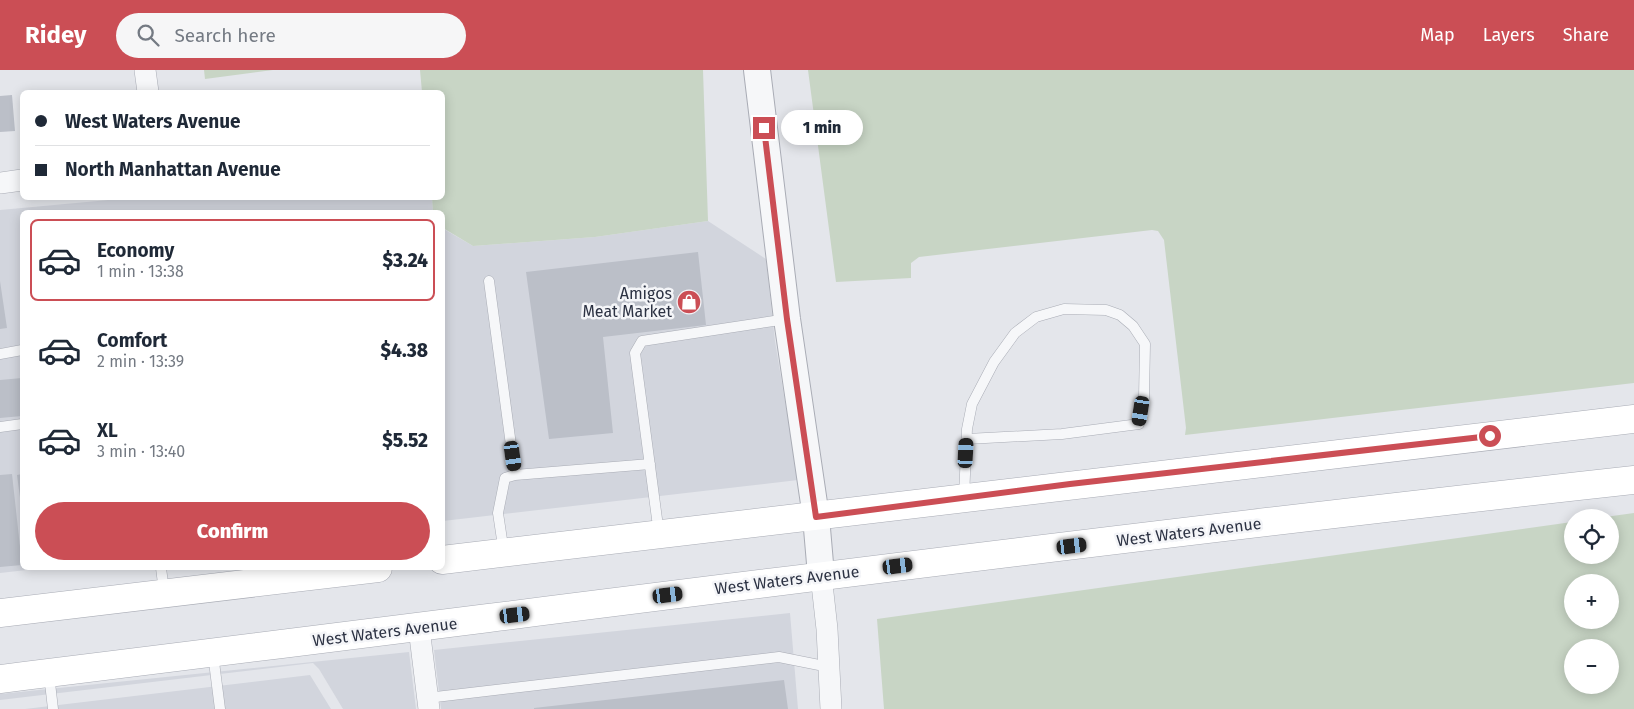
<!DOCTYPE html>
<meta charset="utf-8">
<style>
:root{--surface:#fff;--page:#f6f6f7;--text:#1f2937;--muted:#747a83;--line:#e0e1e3;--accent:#cb4e55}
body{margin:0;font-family:"Fira Sans",sans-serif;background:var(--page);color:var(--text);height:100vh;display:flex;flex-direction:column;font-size:19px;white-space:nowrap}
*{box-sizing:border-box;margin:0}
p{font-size:16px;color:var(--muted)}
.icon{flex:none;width:28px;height:28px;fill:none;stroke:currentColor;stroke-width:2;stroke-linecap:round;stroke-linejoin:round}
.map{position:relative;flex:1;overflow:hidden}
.details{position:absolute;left:20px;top:140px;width:425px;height:360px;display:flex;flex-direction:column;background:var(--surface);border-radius:8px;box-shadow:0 2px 12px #0003}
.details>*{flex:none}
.banner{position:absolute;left:20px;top:20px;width:425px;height:110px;border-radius:8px;box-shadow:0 2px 12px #0003;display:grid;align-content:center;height:110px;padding:0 15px;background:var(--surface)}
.tools{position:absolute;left:1564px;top:439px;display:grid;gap:10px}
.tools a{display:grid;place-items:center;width:55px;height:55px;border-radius:50%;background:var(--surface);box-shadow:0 2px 12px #0003;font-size:25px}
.end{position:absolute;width:22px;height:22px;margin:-11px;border:6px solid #cb4e55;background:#fff;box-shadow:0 0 0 2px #fff}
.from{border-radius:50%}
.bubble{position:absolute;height:35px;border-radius:18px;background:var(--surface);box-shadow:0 2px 12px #0003;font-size:16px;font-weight:800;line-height:35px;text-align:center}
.car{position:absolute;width:15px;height:30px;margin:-15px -8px;border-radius:6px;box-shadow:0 0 4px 1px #0007;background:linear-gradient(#222 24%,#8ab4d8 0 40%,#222 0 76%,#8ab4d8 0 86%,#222 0)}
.banner b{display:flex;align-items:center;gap:18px;height:48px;font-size:19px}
.banner b+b{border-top:1px solid var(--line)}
.banner i{width:12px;height:12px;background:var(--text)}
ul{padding:9px 0 0;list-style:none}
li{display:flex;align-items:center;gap:15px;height:82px;margin:0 10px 8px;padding:0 5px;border:2px solid transparent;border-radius:8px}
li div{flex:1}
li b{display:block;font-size:19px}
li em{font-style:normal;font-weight:800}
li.active{border-color:var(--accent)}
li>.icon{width:45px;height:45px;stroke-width:1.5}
.button{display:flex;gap:10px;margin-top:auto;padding:10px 15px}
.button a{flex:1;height:58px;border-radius:30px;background:var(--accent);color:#fff;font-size:20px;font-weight:800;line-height:58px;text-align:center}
header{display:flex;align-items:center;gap:30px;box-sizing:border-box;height:70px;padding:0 25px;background:var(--accent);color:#fff}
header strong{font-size:24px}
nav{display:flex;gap:28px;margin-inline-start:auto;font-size:18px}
.search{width:350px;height:45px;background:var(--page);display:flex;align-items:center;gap:12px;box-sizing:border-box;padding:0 18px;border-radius:28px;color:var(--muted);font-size:19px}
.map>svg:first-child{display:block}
.built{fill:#d2d5dd}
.green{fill:#c8d5c5;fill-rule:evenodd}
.building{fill:#bbbfc8}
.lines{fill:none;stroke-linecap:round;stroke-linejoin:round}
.service-casing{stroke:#a9acb5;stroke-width:11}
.minor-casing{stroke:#a9acb5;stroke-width:22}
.tertiary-casing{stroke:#a9acb5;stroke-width:28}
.secondary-casing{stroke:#a9acb5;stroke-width:29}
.service{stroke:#f6f7f9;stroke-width:10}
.minor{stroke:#f6f7f9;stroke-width:21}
.tertiary{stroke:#f6f7f9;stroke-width:26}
.secondary{stroke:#fff;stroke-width:28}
.route{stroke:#cb4e55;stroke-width:6}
.labels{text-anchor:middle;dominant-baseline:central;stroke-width:5;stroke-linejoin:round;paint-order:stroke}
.poi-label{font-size:16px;fill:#2c3243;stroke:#f4f5f8;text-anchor:end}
.street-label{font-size:16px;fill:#2c3243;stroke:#f4f5f8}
</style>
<header>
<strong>Ridey</strong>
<div class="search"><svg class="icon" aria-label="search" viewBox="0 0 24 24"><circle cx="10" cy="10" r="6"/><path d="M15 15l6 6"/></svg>Search here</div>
<nav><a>Map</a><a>Layers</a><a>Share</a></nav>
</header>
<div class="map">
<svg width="1634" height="639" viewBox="0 0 1634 639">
<rect width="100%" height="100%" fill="#e4e6eb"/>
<!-- built -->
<path class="built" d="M130,128h302l1,14h-411v356h22l-44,5v-363z
M708,151l58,38 9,82 23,139 -355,41 -1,-293 31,18 122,-9z
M790,543l8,96h-357l-7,-59z
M409,582l7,57h-73l-24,-40 -6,-6 -313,37v-6z
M310,605l21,34h-306z"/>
<!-- green -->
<path class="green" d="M204,0h69l-68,9z
M420,0h283l5,151 -113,16 -122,9 -30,-18 -1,-16h-9l-1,-14h10v-106h-20z
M808,0h826v313l-449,52 1,-7 -22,-188 -6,-9 -6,-1 -233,27 -8,6v15l-75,4z
M1634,443v196h-750l-7,-90 695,-97v33h38v-37l-5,-1zM1610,512v38h-38v-38zM1572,578h38v37h-38z"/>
<!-- building -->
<path class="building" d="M12,25l3,36 -15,1v-36z
M698,182l8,73 -103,12 10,96 -64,6 -23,-167z
M0,211l7,47 -7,1z
M22,308v38l-22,2v-38z
M12,404l10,91 -22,2v-92z
M22,404v31h-1l-4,-30z
M784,610l4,29h-254v-1z"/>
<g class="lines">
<!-- service casing -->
<g class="service-casing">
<path id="service" d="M489,211l26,194
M0,284l22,-4
M0,357l22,-3
M964,427l3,-68 5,-25 22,-42 21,-29 21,-16 28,-8 42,1 14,5 13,11 12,18 -1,54 -5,26 -77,10 -95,5
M659,464l-24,-181 7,-12 145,-22
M504,483l-6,-40 7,-35 10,-3 135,-11
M161,498l3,23
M213,584l7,55
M49,604l4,35
M427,628l352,-41 50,10"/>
</g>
<!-- minor casing -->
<g class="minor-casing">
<path id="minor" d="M145,0l3,22
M0,113l22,-3
M821,505l6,54 4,80
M419,558l10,81"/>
</g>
<!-- tertiary casing -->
<g class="tertiary-casing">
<path id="tertiary" d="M757,0l30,249 29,198 5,58"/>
</g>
<!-- secondary casing -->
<g class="secondary-casing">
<path id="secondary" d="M442,490c398,-47 795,-94 1192,-141
M0,543l378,-45
M0,609c545,-67 1088,-139 1634,-199"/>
</g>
<!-- service -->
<use href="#service" class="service"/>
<!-- minor -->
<use href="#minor" class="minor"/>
<!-- tertiary -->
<use href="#tertiary" class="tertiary"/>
<!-- secondary -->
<use href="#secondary" class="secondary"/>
</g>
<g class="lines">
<!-- route -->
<path class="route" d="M764,58l23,191 29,198 254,-33 420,-48"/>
</g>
<!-- icons -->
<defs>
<g id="shop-disc" transform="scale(1.25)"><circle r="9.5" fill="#cb4e55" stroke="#f4f5f8"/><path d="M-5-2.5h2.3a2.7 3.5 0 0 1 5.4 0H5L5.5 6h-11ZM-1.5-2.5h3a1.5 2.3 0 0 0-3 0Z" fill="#fff"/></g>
</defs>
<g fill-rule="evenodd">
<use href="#shop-disc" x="689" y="232"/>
</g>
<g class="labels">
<!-- poi labels -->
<g class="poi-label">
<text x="672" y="223">Amigos<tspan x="672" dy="18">Meat Market</tspan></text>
</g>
<!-- street labels -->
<g class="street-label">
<text transform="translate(1189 462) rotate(-7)">West Waters Avenue</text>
<text transform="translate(787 510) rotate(-7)">West Waters Avenue</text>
<text transform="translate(385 562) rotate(-7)">West Waters Avenue</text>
</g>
</g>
</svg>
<div class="tools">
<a><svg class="icon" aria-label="locate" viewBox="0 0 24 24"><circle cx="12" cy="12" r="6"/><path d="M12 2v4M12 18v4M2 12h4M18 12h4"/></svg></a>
<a>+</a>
<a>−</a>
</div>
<i class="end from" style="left:1490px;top:366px"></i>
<i class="end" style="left:764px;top:58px"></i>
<div class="bubble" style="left:781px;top:40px;width:82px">1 min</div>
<i class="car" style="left:1141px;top:341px;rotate:189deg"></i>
<i class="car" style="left:966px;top:383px;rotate:3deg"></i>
<i class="car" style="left:513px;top:386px;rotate:172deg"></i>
<i class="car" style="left:1072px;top:476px;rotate:83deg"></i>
<i class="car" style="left:898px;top:496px;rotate:83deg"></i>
<i class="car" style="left:668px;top:525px;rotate:83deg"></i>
<i class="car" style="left:515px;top:545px;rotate:83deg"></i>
<div class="banner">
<b><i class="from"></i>West Waters Avenue</b>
<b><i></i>North Manhattan Avenue</b>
</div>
<section class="details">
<ul>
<li class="active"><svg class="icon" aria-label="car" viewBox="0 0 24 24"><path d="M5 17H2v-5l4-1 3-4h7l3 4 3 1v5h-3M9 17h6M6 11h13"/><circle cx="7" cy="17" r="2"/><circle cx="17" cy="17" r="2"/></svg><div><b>Economy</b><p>1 min · 13:38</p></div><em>$3.24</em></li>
<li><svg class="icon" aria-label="car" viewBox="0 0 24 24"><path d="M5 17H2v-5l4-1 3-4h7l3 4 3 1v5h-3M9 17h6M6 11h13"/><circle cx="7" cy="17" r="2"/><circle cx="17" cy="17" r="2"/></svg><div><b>Comfort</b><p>2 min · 13:39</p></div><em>$4.38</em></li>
<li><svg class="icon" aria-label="car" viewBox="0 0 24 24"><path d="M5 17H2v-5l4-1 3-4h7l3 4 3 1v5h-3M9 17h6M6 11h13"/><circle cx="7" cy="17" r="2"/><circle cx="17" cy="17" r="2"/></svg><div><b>XL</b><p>3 min · 13:40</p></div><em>$5.52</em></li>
</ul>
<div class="button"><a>Confirm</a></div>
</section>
</div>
